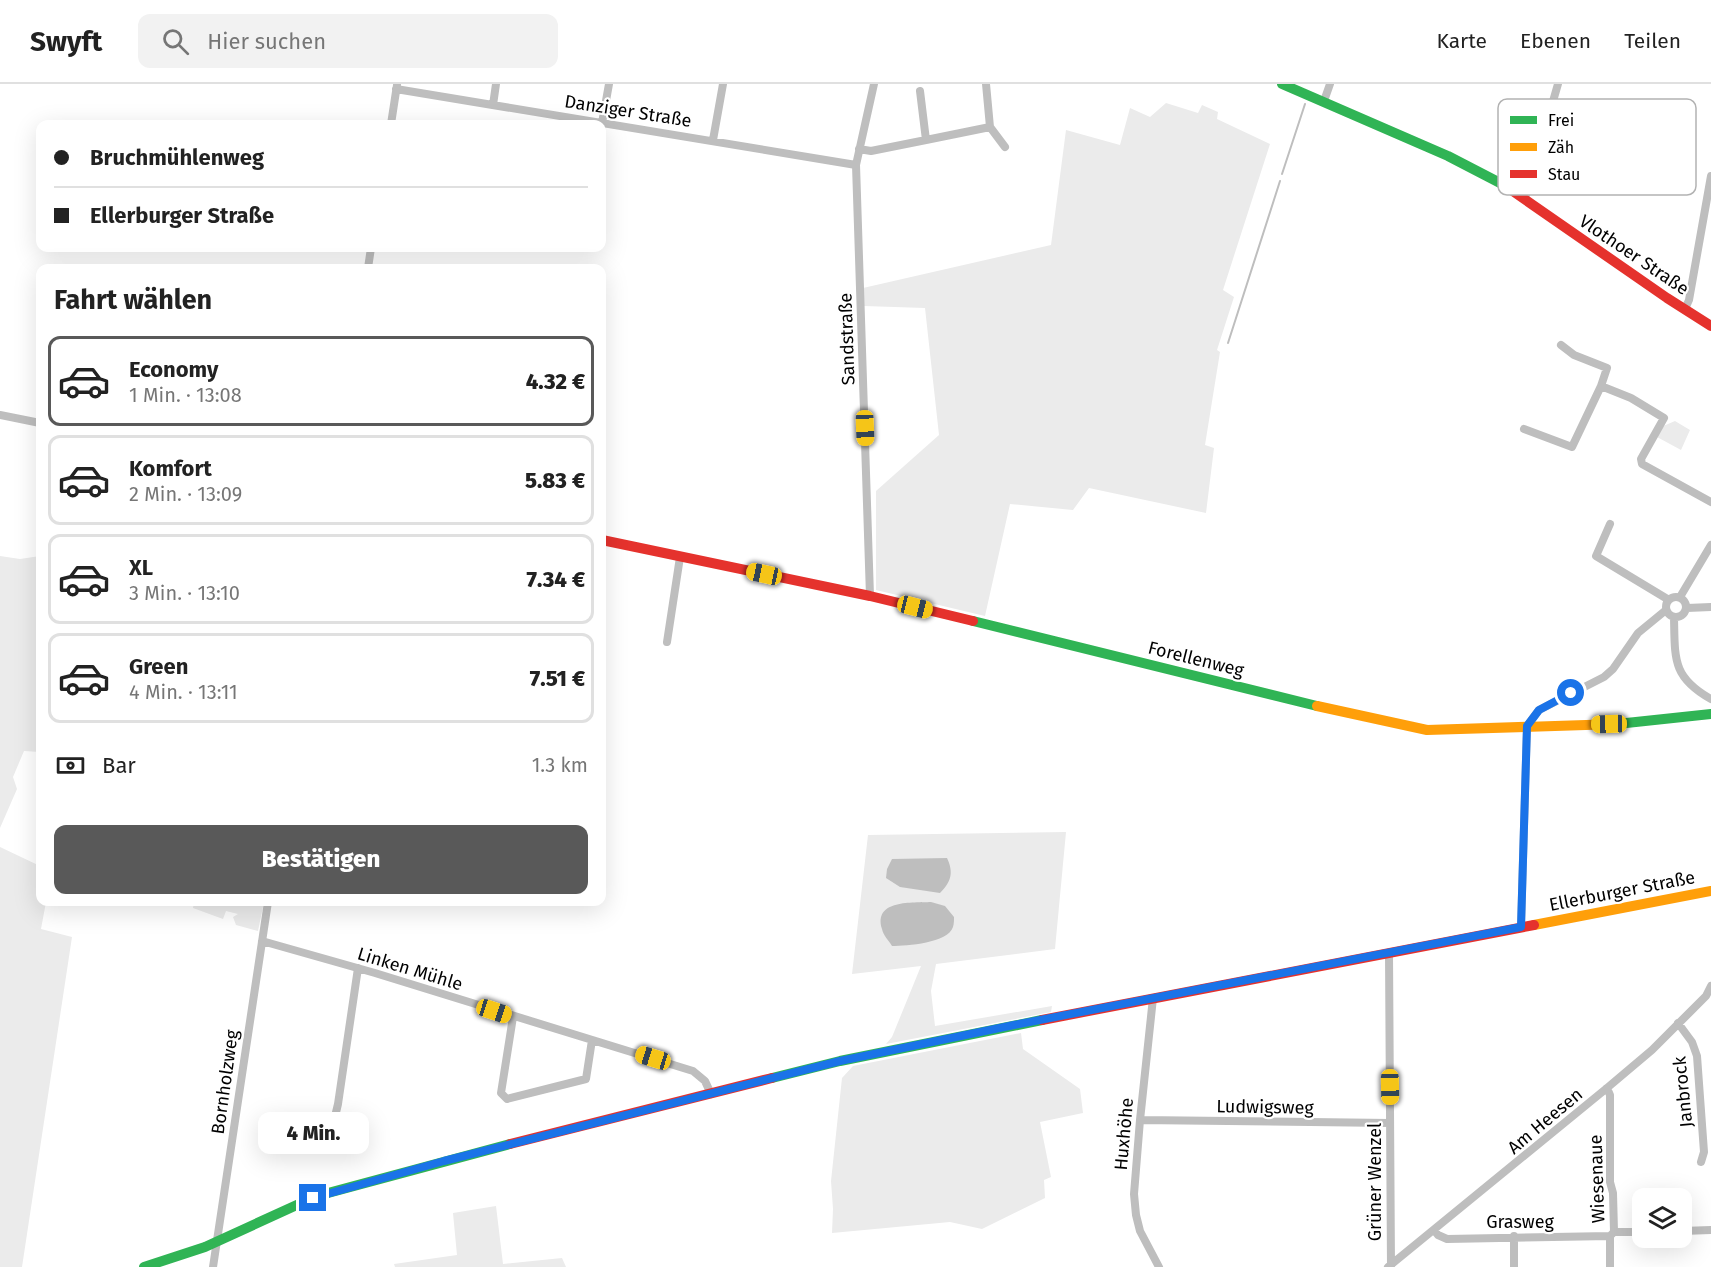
<!DOCTYPE html>
<html lang="de">
<meta charset="utf-8">
<style>
:root{--surface:#fff;--page:#f2f2f2;--text:#222;--muted:#767676;--line:#e0e0e0;--accent:#595959}
body{margin:0;font-family:"Fira Sans",sans-serif;background:var(--page);color:var(--text);height:100vh;display:flex;flex-direction:column;font-size:22px;white-space:nowrap}
*{box-sizing:border-box;margin:0}
p{font-size:20px;color:var(--muted)}
.icon{flex:none;width:33px;height:33px;fill:none;stroke:currentColor;stroke-width:2;stroke-linecap:round;stroke-linejoin:round}
.map{position:relative;flex:1;overflow:hidden}
.sheet{position:absolute;left:36px;top:180px;width:570px;height:642px;display:flex;flex-direction:column;background:var(--surface);border-radius:12px;box-shadow:0 6px 24px #0002}
.sheet>*{flex:none}
.hud{position:absolute;left:36px;top:36px;width:570px;height:132px;border-radius:12px;box-shadow:0 6px 24px #0002;display:grid;align-content:center;height:132px;padding:0 18px;background:var(--surface)}
.fabs{position:absolute;left:1632px;top:1104px;display:grid;gap:12px}
.fabs a{display:grid;place-items:center;width:60px;height:60px;border-radius:12px;background:var(--surface);box-shadow:0 6px 24px #0002;font-size:30px}
.end{position:absolute;width:27px;height:27px;margin:-14px;border:8px solid #1a73e8;background:#fff;box-shadow:0 0 0 3px #fff}
.from{border-radius:50%}
.bubble{position:absolute;height:42px;border-radius:12px;background:var(--surface);box-shadow:0 6px 24px #0002;font-size:20px;font-weight:800;line-height:42px;text-align:center}
.car{position:absolute;width:18px;height:36px;margin:-18px -9px;border-radius:8px;box-shadow:0 0 4px 2px #0007;background:linear-gradient(#f5c518 24%,#345 0 40%,#f5c518 0 76%,#345 0 86%,#f5c518 0)}
.hud b{display:flex;align-items:center;gap:21px;height:57px;font-size:22px}
.hud b+b{border-top:2px solid var(--line)}
.hud i{width:15px;height:15px;background:var(--text)}
ul{padding:0;list-style:none}
li{display:flex;align-items:center;gap:18px;height:90px;margin:0 12px 9px;padding:0 6px;border:3px solid var(--line);border-radius:12px}
li div{flex:1}
li b{display:block;font-size:22px}
li em{font-style:normal;font-weight:800}
li.active{border-color:var(--accent)}
li>.icon{width:54px;height:54px;stroke-width:1.5}
h2{padding:0 18px;font-size:27px;line-height:72px}
.pay{display:flex;align-items:center;gap:15px;height:66px;padding:0 18px;font-size:22px}
.pay p{margin-inline-start:auto}
.cta{display:flex;gap:12px;margin-top:auto;padding:12px 18px}
.cta a{flex:1;height:69px;border-radius:12px;background:var(--accent);color:#fff;font-size:24px;font-weight:800;line-height:69px;text-align:center}
header{display:flex;align-items:center;gap:36px;box-sizing:border-box;height:84px;padding:0 30px;background:var(--surface);border-bottom:2px solid var(--line)}
header strong{font-size:28px}
nav{display:flex;gap:33px;margin-inline-start:auto;font-size:21px}
.search{width:420px;height:54px;background:var(--page);display:flex;align-items:center;gap:15px;box-sizing:border-box;padding:0 21px;border-radius:12px;color:var(--muted);font-size:22px}
.map>svg:first-child{display:block}
.green{fill:#ebebeb}
.water{fill:#bebebe}
.lines{fill:none;stroke-linecap:round;stroke-linejoin:round}
.stream{stroke:#bebebe;stroke-width:2}
.street{stroke:#bebebe;stroke-width:8}
.fast{stroke:#30b455;stroke-width:10}
.slow{stroke:#ff9f0a;stroke-width:10}
.jam{stroke:#e5322d;stroke-width:10}
.route{stroke:#1a73e8;stroke-width:8}
.labels{text-anchor:middle;dominant-baseline:central;stroke-width:4.5;stroke-linejoin:round;paint-order:stroke}
.street-label{font-size:18px;fill:#000;stroke:#fff}
.key{fill:#fff;stroke:#b2b2b2;stroke-width:1.5}
.key-label{font-size:16px;fill:#000}
</style>
<header>
<strong>Swyft</strong>
<div class="search"><svg class="icon" aria-label="search" viewBox="0 0 24 24"><circle cx="10" cy="10" r="6"/><path d="M15 15l6 6"/></svg>Hier suchen</div>
<nav><a>Karte</a><a>Ebenen</a><a>Teilen</a></nav>
</header>
<div class="map">
<svg width="1711" height="1183" viewBox="0 0 1711 1183">
<rect width="100%" height="100%" fill="#fff"/>
<!-- green -->
<path class="green" d="M1166,19l32,10 4,-8 16,7 -1,7 53,25 -47,146 11,7 -17,53 3,2 -15,93 9,3 -8,65 -117,-25 -16,22 -63,-6 -25,112 -109,-26v-99l63,-56 -14,-127 -61,-2 -1,-18 188,-43 15,-115 54,15 10,-37 20,9z
M1675,337l15,9 -9,20 -24,-13 4,-10z
M0,472l20,3 20,-3v196l-16,-1 -11,26 4,12 -17,39z
M1066,748l-11,117 -119,15 -5,27 4,35 117,-20 -1,6 -165,32 6,-7 29,-71 -69,8 16,-139z
M0,763l40,19v36h6l-5,27 31,8 -50,330h-22z
M194,818h70l-6,29 -22,-6 -3,-8 5,-3 -12,-3 -3,8 -30,-11z
M1021,949l2,16 57,40 3,24 -43,9 11,55 -7,3 1,18 -63,31 -32,-7 -118,11 1,-24 -2,-28 11,-103 11,-12z
M496,1122l7,58 59,-6 4,9h-171l-1,-3 63,-9 -4,-42z"/>
<!-- water -->
<path class="water" d="M947,774c7,15 4,24 -7,35l-40,-6 -14,-9 1,-9 5,-10z
M931,818l14,4 9,11c0,3 0,7 -1,10 -5,16 -46,19 -61,19 -3,-5 -9,-11 -10,-17 -9,-30 31,-26 49,-27z"/>
<g class="lines">
<!-- stream -->
<path class="stream" d="M1282,90l23,-70
M1228,259l52,-162"/>
<!-- street -->
<path class="street" d="M396,5l460,76
M1324,17l6,-17
M493,21l3,-21
M602,39l7,-39
M391,40l6,-39
M990,43l15,20
M713,56l10,-56
M926,56l64,-13 -4,-43
M859,65l12,2 55,-11 -6,-49
M1525,114l33,-114
M368,184l3,-20
M1685,225l4,-9 22,-124
M1601,302l30,12 33,20 -23,41 1,5 69,38
M0,331l40,8
M1524,345l48,18 29,-61 6,-18 -33,-13 -13,-10
M1610,440l-14,32 73,44
M870,512l-14,-431 18,-81
M1666 523a10 10 0 1 1 20 0a10 10 0 1 1-20 0Z
M1680,513l31,-52
M1687,524l24,-1
M1674,533c1,42 -2,60 37,82
M667,558l13,-85
M1521,843l6,-201 12,-16 65,-33 9,-8 25,-36 28,-23
M262,857l113,32 318,98 12,10 6,13
M1389,869l2,314
M1153,914l-13,122 -6,74 2,21 4,16 19,36
M513,933l-12,76 6,6 79,-20 6,-39
M1678,939l14,19 5,14 7,96 -3,10
M1607,1004l3,7v87l3,11 1,39 -4,4v31
M1140,1036l250,3
M333,1041l5,-21 20,-136
M1434,1146l4,5 9,4 163,-3
M1682,1147l29,-1
M1614,1148h28
M1514,1152v31
M213,1183l55,-365
M1388,1183l219,-179 45,-38 54,-54 5,-10"/>
<!-- fast -->
<path class="fast" d="M1282,0l166,72 56,29
M973,537l344,85
M1617,640l94,-10
M772,994l68,-17 202,-41
M144,1183l61,-20 94,-43 29,-11 182,-49"/>
<!-- slow -->
<path class="slow" d="M1317,622l110,24 190,-6
M1534,841l177,-34"/>
<!-- jam -->
<path class="jam" d="M1504,101l163,113 44,28
M602,456l268,56 103,25
M1042,936l492,-95
M510,1060l262,-66"/>
</g>
<g class="lines">
<!-- route -->
<path class="route" d="M313,1114l131,-37 396,-100 174,-36 507,-98 6,-201 12,-16 32,-17"/>
</g>
<g class="labels">
<!-- street labels -->
<g class="street-label">
<text transform="translate(628 27) rotate(9)">Danziger Straße</text>
<text transform="translate(1634 171) rotate(34)">Vlothoer Straße</text>
<text transform="translate(847 255) rotate(-92)">Sandstraße</text>
<text transform="translate(1196 575) rotate(14)">Forellenweg</text>
<text transform="translate(1622 807) rotate(-11)">Ellerburger Straße</text>
<text transform="translate(410 885) rotate(17)">Linken Mühle</text>
<text transform="translate(225 998) rotate(-82)">Bornholzweg</text>
<text transform="translate(1683 1008) rotate(-96)">Janbrock</text>
<text transform="translate(1265 1023) rotate(1)">Ludwigsweg</text>
<text transform="translate(1545 1037) rotate(-40)">Am Heesen</text>
<text transform="translate(1124 1050) rotate(-85)">Huxhöhe</text>
<text transform="translate(1597 1095) rotate(-92)">Wiesenaue</text>
<text transform="translate(1375 1098) rotate(-90)">Grüner Wenzel</text>
<text x="1520" y="1138">Grasweg</text>
</g>
</g>
<!-- legend -->
<rect x="1498" y="15" width="198" height="96" rx="9" class="key"/>
<rect x="1510" y="32" width="27" height="8" fill="#30b455"/>
<rect x="1510" y="59" width="27" height="8" fill="#ff9f0a"/>
<rect x="1510" y="86" width="27" height="8" fill="#e5322d"/>
<g class="key-label">
<text x="1548" y="42">Frei</text>
<text x="1548" y="69">Zäh</text>
<text x="1548" y="96">Stau</text>
</g>
</svg>
<div class="fabs">
<a><svg class="icon" aria-label="layers" viewBox="0 0 24 24"><path d="M12 4l9 5-9 5-9-5zM3 14l9 5 9-5"/></svg></a>
</div>
<i class="end from" style="left:1571px;top:609px"></i>
<i class="end" style="left:313px;top:1114px"></i>
<div class="bubble" style="left:258px;top:1028px;width:111px">4 Min.</div>
<i class="car" style="left:865px;top:344px;rotate:178deg"></i>
<i class="car" style="left:764px;top:490px;rotate:282deg"></i>
<i class="car" style="left:915px;top:523px;rotate:104deg"></i>
<i class="car" style="left:1609px;top:640px;rotate:269deg"></i>
<i class="car" style="left:494px;top:927px;rotate:108deg"></i>
<i class="car" style="left:653px;top:974px;rotate:287deg"></i>
<i class="car" style="left:1390px;top:1003px;rotate:179deg"></i>
<div class="hud">
<b><i class="from"></i>Bruchmühlenweg</b>
<b><i></i>Ellerburger Straße</b>
</div>
<section class="sheet">
<h2>Fahrt wählen</h2>
<ul>
<li class="active"><svg class="icon" aria-label="car" viewBox="0 0 24 24"><path d="M5 17H2v-5l4-1 3-4h7l3 4 3 1v5h-3M9 17h6M6 11h13"/><circle cx="7" cy="17" r="2"/><circle cx="17" cy="17" r="2"/></svg><div><b>Economy</b><p>1 Min. · 13:08</p></div><em>4.32 €</em></li>
<li><svg class="icon" aria-label="car" viewBox="0 0 24 24"><path d="M5 17H2v-5l4-1 3-4h7l3 4 3 1v5h-3M9 17h6M6 11h13"/><circle cx="7" cy="17" r="2"/><circle cx="17" cy="17" r="2"/></svg><div><b>Komfort</b><p>2 Min. · 13:09</p></div><em>5.83 €</em></li>
<li><svg class="icon" aria-label="car" viewBox="0 0 24 24"><path d="M5 17H2v-5l4-1 3-4h7l3 4 3 1v5h-3M9 17h6M6 11h13"/><circle cx="7" cy="17" r="2"/><circle cx="17" cy="17" r="2"/></svg><div><b>XL</b><p>3 Min. · 13:10</p></div><em>7.34 €</em></li>
<li><svg class="icon" aria-label="car" viewBox="0 0 24 24"><path d="M5 17H2v-5l4-1 3-4h7l3 4 3 1v5h-3M9 17h6M6 11h13"/><circle cx="7" cy="17" r="2"/><circle cx="17" cy="17" r="2"/></svg><div><b>Green</b><p>4 Min. · 13:11</p></div><em>7.51 €</em></li>
</ul>
<div class="pay"><svg class="icon" aria-label="cash" viewBox="0 0 24 24"><path d="M3 7h18v10H3z"/><circle cx="12" cy="12" r="2"/></svg>Bar<p>1.3 km</p></div>
<div class="cta"><a>Bestätigen</a></div>
</section>
</div>
